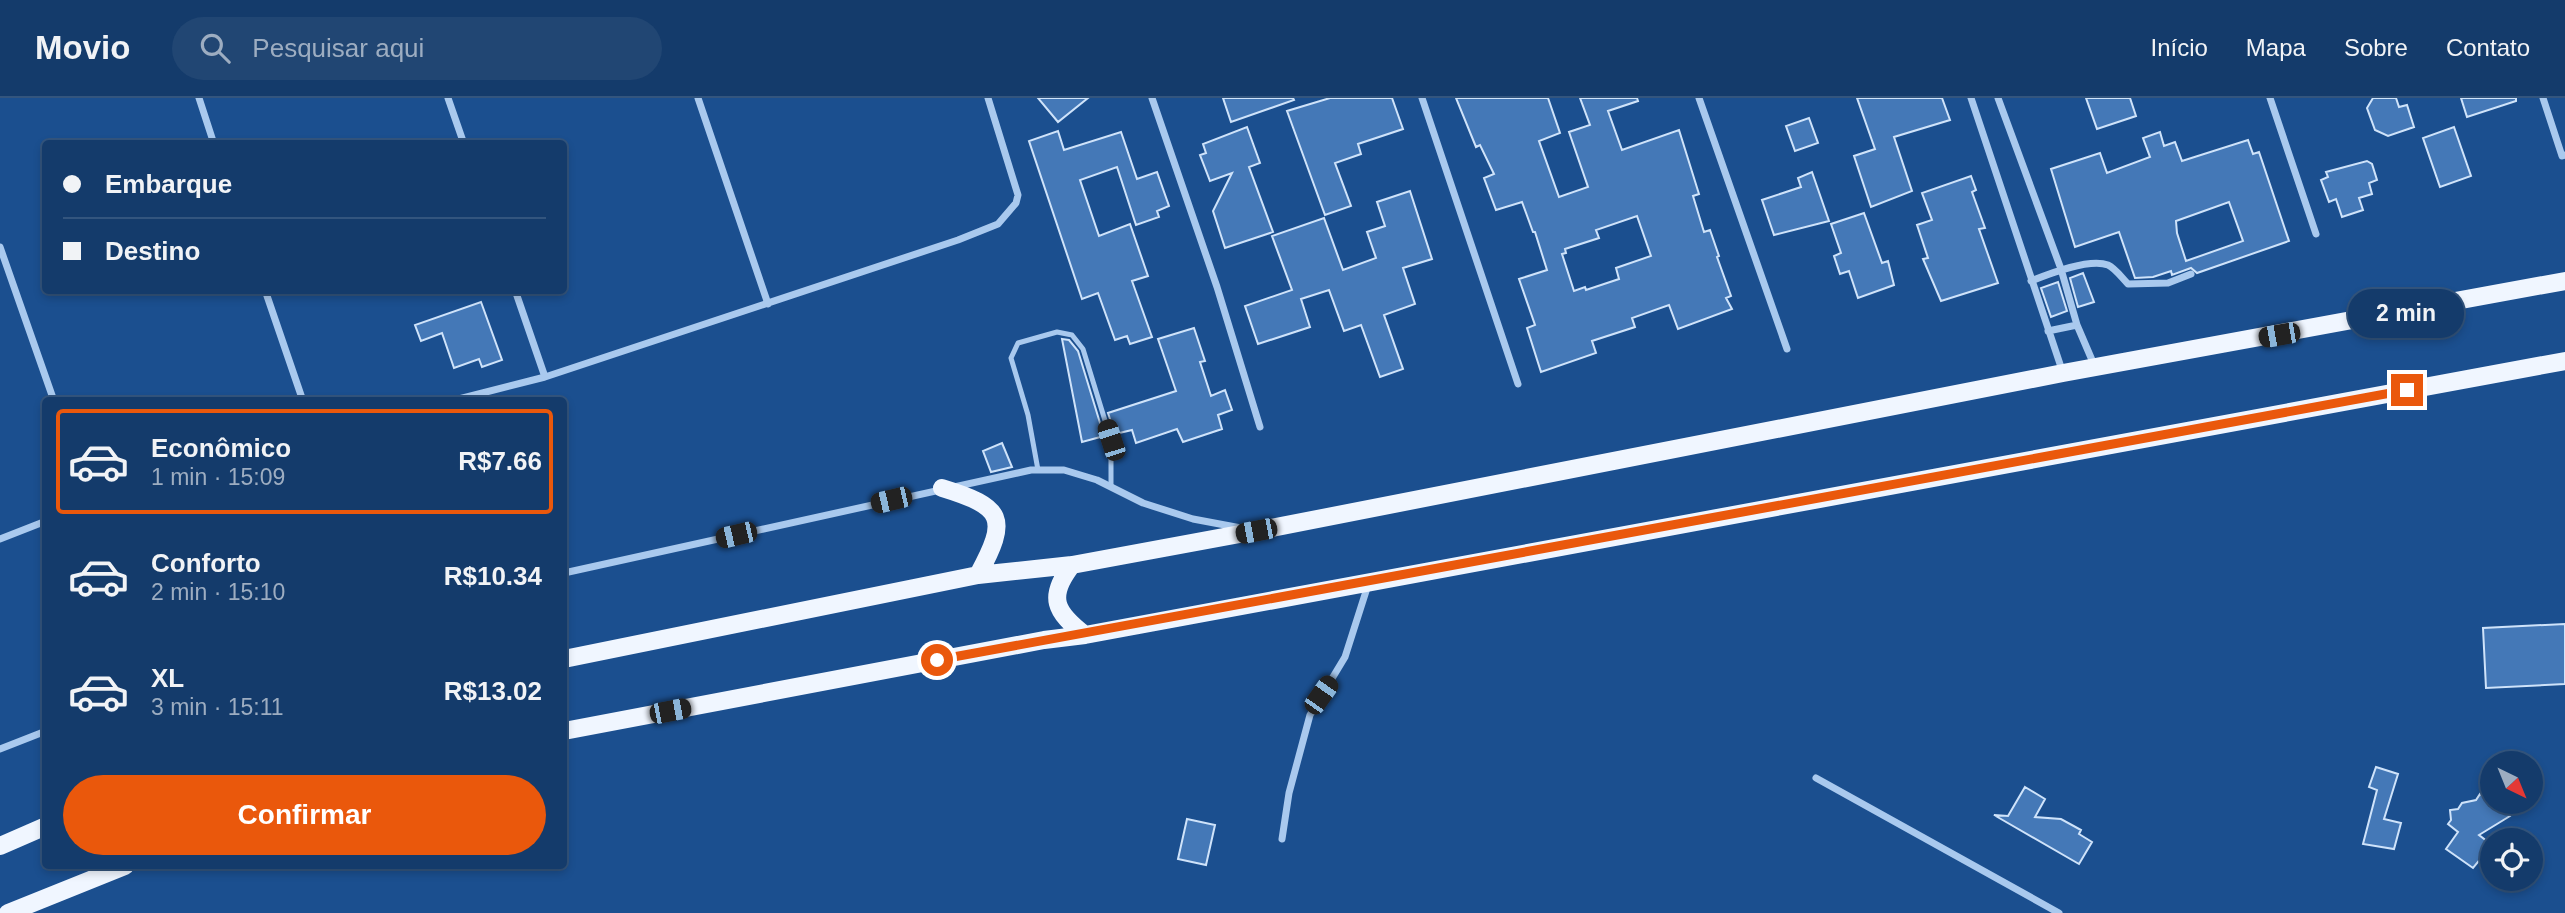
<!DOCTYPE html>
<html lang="pt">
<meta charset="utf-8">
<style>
:root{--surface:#143b6b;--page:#214673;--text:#f1f3f6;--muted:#9dadc1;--line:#33557e;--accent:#ea580c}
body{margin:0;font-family:Arial,sans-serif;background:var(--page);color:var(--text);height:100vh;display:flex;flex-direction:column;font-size:26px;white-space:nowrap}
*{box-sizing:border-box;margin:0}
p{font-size:23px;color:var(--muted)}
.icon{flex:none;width:38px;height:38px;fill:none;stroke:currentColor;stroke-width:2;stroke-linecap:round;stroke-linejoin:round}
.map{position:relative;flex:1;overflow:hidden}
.panel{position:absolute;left:42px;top:299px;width:525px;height:472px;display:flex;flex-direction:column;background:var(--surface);border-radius:7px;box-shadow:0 4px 10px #0003,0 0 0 2px var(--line)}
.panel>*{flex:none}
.guide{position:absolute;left:42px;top:42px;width:525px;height:154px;border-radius:7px;box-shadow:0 4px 10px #0003,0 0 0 2px var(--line);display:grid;align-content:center;height:154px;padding:0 21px;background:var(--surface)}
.needle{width:46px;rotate:137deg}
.controls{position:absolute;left:2480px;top:653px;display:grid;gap:14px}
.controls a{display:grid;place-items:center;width:63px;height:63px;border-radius:50%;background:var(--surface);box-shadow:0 4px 10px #0003,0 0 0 2px var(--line);font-size:35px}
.end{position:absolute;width:32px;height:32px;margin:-16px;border:9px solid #ea580c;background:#fff;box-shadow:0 0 0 4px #fff}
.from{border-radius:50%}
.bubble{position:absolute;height:49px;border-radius:24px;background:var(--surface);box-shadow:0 4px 10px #0003,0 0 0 2px var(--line);font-size:23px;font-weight:700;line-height:49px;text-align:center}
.car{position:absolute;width:21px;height:42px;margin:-21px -10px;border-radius:9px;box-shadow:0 0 5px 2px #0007;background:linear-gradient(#222 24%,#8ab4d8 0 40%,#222 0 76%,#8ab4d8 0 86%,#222 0)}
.guide b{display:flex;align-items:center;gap:24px;height:66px;font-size:26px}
.guide b+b{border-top:2px solid var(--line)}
.guide i{width:18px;height:18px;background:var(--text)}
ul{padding:12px 0 0;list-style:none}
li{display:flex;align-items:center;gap:21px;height:105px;margin:0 14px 10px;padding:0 7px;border:4px solid transparent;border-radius:7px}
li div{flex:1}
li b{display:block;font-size:26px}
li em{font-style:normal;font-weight:700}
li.selected{border-color:var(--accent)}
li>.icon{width:63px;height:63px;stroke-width:1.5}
.cta{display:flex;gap:14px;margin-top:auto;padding:14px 21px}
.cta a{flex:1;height:80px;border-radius:42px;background:var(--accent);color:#fff;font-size:28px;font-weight:700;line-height:80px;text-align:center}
header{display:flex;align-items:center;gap:42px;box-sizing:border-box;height:98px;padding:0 35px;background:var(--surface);border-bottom:2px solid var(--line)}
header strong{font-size:33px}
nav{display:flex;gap:38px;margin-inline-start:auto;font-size:24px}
.search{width:490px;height:63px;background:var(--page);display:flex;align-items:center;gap:18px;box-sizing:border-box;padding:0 24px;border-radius:38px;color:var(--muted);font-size:26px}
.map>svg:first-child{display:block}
.building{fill:#4478b7;stroke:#cfe3fa;stroke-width:2;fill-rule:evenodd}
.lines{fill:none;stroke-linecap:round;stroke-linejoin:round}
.service{stroke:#a9c9ee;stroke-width:5}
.minor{stroke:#a9c9ee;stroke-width:7}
.primary{stroke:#f0f6ff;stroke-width:18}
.route{stroke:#ea580c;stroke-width:9}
</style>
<header>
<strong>Movio</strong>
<div class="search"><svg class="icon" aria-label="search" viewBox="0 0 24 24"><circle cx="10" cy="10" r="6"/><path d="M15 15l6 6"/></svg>Pesquisar aqui</div>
<nav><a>Início</a><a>Mapa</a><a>Sobre</a><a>Contato</a></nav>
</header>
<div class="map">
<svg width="2565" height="815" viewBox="0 0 2565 815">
<rect width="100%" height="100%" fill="#1b4f8f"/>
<!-- building -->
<path class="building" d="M1038,0h50l-30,24z
M1223,0h70l1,2 -63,22z
M1330,0h62l11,31 -45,15 3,10 -26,9 16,43 -26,9 -38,-104z
M1456,0h92l12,35 -21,8 20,56 29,-10 -19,-55 21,-7 -10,-27h57l1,3 -30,10 14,39 57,-20 20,64 -6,2 11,36 6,-2 9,26 -2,1 14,39 -5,2 6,11 -54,20 -9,-24 -37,13 3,9 -43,14 4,12 -55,19 -14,-44 8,-3 -16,-46 28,-9 -12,-38h-2l-11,-30 -26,8 -12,-32 10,-4 -14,-29 -4,2zM1637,118l14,40 -35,12 3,11 -33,11 -1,-3 -11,4 -12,-37 4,-1 -1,-4 34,-11 -3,-8z
M1857,0h85l8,22 -56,17 18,54 -41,16 -17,-51 21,-7z
M2086,0h44l6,18 -39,13z
M2373,0h23l3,9 8,-2 7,22 -26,9 -13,-6 -8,-22z
M2461,0h55v3l-49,16z
M1809,20l9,25 -23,8 -9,-25z
M1247,29l13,36 -11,4 24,65 -48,16 -12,-37 19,-38 -22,8 -10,-26 6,-2 -3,-9z
M2454,29l17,49 -31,11 -17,-49z
M1058,33l6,19 57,-18 16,47 20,-7 12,34 -12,5 2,6 -23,8 -19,-58 -37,13 19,56 31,-12 18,52 -16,5 20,56 -22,7 -3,-8 -12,4 -17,-47 -16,6 -53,-158z
M2160,34l4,14 11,-4 7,19 66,-21 5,14 6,-2 30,89 -92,32 -6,-5 -19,7 -1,-4 -18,6 -18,1 -16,-46 -44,15 -24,-78 49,-16 7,20 43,-16 -7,-19zM2229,104l14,39 -57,20 -9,-28 -1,-12z
M2367,63l5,3 5,16 -8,3 3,11 -13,4 4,12 -21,7 -6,-18 -7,3 -8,-22 7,-3 -2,-5z
M1812,74l17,49 -55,14 -12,-35 39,-13 -3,-9z
M1971,78l5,14 -4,2 13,36 -6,1 19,54 -57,18 -18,-42 5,-1 -11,-33 15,-5 -10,-27z
M1410,93l22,68 -29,9 12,36 -31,11 19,54 -23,8 -19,-52 -17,6 -15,-41 -28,9 9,28 -52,17 -13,-38 47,-16 -20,-54 52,-18 19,52 33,-12 -9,-26 18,-6 -8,-24z
M1864,115l18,50 6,-2 6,24 -36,13 -9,-27 -9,3 -6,-18 7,-3 -10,-29z
M2083,175l11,29 -16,5 -8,-29z
M2058,184l9,29 -16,6 -10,-29z
M481,204l21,58 -20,7 -3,-8 -25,9 -12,-35 -21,8 -6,-16z
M1194,230l11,33 -5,1 11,34 14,-6 7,20 -14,5 4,14 -39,13 -6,-13 -41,14 -4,-13 -17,4 -7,-21 68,-22 -18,-52z
M1062,241l7,1 9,11 26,85 -22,6z
M1002,345l10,24 -21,5 -8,-21z
M2565,526v60l-79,4 -3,-60z
M2376,669l22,7 -14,45 17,4 -7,26 -31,-5 14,-54 -8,-3z
M2025,689l20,12 -10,18 26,2 20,11 -2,4 13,8 -13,22 -85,-49 14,1z
M2480,696l11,8h35l-16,14 -31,19 13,10 -19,23 -27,-19 12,-17 -10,-8 3,-4 -1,-10 8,-1 4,-6 14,-3z
M1187,721l28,6 -9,40 -28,-6z"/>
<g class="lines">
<!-- service -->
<path class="service" d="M1038,372l-10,-55 -17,-57 7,-15 39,-11 15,3 11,14 28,91v47"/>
<!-- minor -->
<path class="minor" d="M199,0l15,46
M448,0l16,46
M698,0l70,206
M1152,0l65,189 43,140
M1422,0l96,286
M1699,0l88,251
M1971,0l92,275
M1998,0l63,171 16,56 18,42
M2270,0l46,136
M2543,0l19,58 3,-1
M0,149l54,154
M2031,183c17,-7 59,-23 77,-16 7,3 14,13 20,19l40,-1 23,-9
M265,192l38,111
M515,192l30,87
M2048,233l29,-6
M451,303l94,-24 413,-137 40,-16 18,-21 2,-8 -30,-97
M0,441l46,-18
M564,475l467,-103h33l33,10 46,23 50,16 48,9
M0,651l46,-18
M1816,680l243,135
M1282,741l7,-46 21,-78 35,-58 23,-72"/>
<!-- primary -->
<path class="primary" d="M942,390c62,19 67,30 36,87
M1072,467c-25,32 -17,47 13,70
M564,561l414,-84 94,-10 184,-34 807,-158 502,-92
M564,633l480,-91 41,-5 1480,-274
M0,748l46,-20
M8,815l117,-47"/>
</g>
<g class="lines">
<!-- route -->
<path class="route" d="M937,562l1470,-270"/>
</g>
</svg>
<div class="controls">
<a><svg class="needle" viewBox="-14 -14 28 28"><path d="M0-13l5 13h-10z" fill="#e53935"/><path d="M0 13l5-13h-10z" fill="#9dadc1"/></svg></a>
<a><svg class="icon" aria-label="locate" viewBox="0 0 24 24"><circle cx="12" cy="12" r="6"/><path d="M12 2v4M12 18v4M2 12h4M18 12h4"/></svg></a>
</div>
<i class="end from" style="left:937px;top:562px"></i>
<i class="end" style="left:2407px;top:292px"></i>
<div class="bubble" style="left:2348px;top:191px;width:116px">2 min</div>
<i class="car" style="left:2279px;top:237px;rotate:260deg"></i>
<i class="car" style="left:1111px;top:342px;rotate:342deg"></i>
<i class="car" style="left:891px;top:402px;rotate:257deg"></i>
<i class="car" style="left:1256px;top:433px;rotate:259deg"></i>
<i class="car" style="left:736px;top:437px;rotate:257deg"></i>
<i class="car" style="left:1321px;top:597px;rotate:35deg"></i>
<i class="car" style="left:670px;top:613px;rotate:79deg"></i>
<div class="guide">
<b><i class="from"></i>Embarque</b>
<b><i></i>Destino</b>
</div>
<section class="panel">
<ul>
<li class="selected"><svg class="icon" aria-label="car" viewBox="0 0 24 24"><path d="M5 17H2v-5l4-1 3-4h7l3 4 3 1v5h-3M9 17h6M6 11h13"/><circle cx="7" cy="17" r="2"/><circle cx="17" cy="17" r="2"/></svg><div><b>Econômico</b><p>1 min · 15:09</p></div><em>R$7.66</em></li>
<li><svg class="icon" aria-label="car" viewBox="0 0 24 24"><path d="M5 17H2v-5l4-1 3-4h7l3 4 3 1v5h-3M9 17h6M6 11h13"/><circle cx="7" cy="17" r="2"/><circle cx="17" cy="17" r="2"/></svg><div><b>Conforto</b><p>2 min · 15:10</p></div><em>R$10.34</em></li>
<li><svg class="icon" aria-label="car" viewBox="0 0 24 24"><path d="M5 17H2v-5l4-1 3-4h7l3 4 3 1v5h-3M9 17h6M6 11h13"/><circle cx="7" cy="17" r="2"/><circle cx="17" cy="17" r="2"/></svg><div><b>XL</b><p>3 min · 15:11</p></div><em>R$13.02</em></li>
</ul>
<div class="cta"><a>Confirmar</a></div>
</section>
</div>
